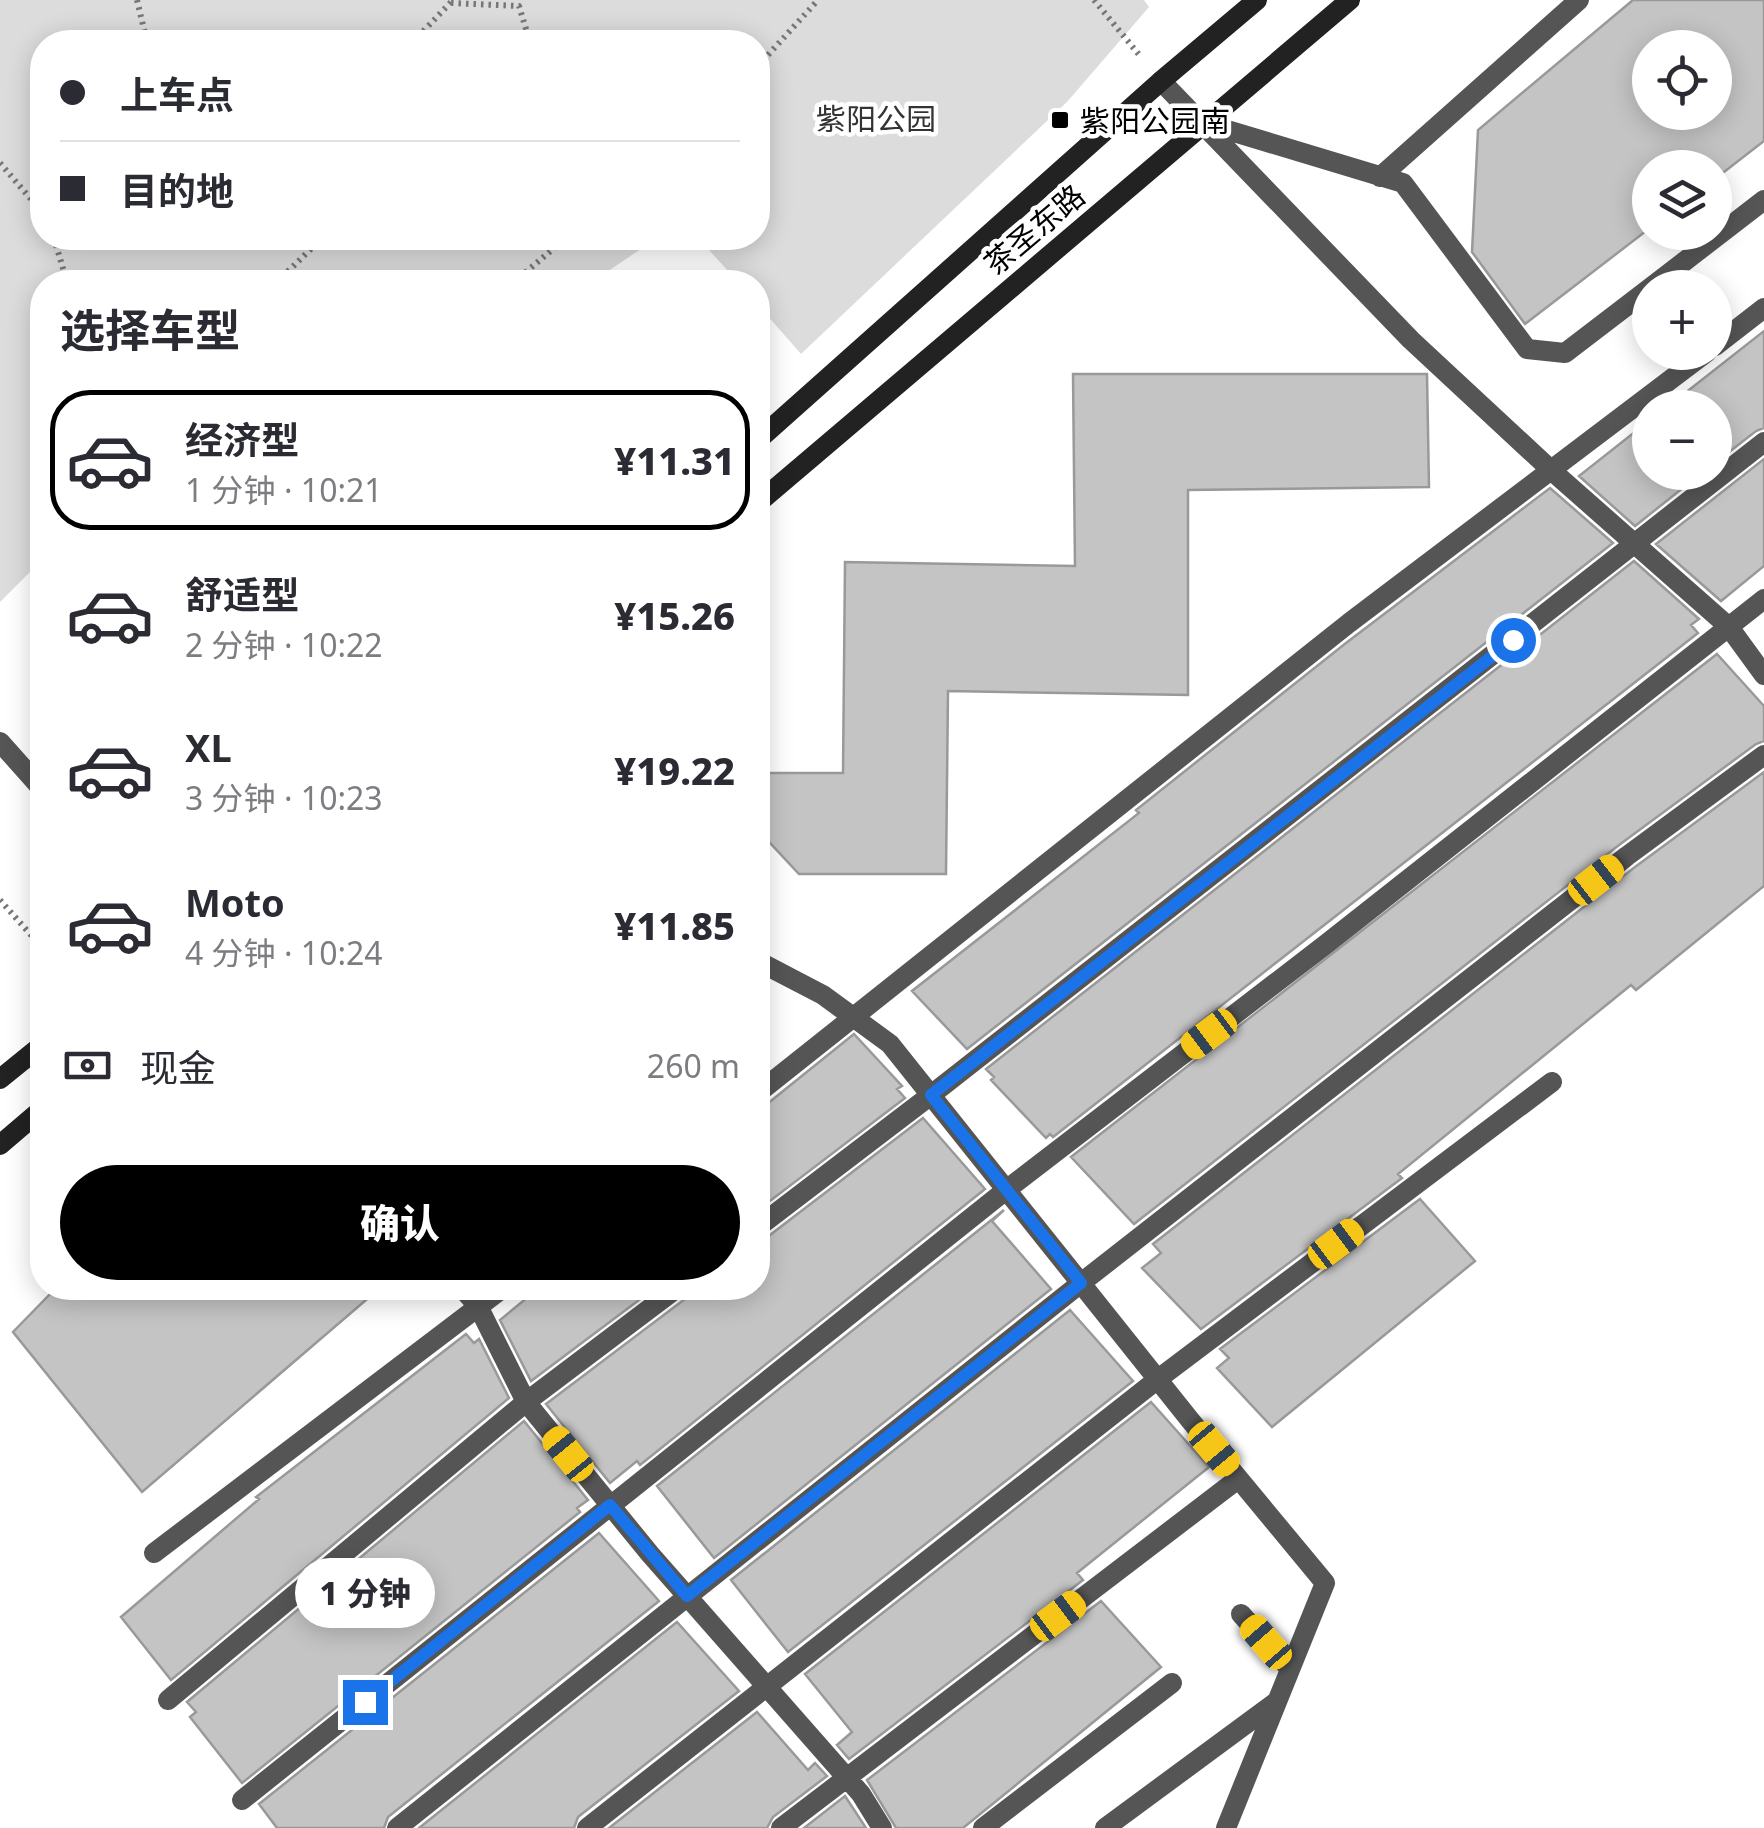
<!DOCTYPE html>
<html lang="zh">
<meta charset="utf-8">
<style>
:root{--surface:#fff;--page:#f2f2f3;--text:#2b2b33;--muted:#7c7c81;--line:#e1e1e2;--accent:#000}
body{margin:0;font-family:"Noto Sans","Noto Sans SC",sans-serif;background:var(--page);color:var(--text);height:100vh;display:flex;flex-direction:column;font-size:38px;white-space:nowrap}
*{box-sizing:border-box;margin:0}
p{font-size:32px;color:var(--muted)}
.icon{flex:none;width:55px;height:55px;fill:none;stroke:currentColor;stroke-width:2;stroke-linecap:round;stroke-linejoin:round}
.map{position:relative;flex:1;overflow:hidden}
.panel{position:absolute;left:30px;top:270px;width:740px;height:1030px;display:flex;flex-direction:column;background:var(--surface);border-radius:40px;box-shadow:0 5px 25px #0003}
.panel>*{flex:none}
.top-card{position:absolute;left:30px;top:30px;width:740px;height:220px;border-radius:40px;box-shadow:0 5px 25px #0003;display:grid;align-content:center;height:220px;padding:0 30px;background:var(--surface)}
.buttons{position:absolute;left:1632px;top:30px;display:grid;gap:20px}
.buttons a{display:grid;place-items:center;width:100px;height:100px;border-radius:50%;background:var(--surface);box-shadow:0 5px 25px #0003;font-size:50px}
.end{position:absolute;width:45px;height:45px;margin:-22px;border:12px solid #1a73e8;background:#fff;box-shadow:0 0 0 5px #fff}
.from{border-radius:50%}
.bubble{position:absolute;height:70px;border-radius:35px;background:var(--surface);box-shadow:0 5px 25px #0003;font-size:32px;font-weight:800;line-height:70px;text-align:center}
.car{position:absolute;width:30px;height:60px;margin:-30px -15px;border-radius:12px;box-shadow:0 0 8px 2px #0007;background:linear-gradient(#f5c518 24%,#345 0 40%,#f5c518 0 76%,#345 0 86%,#f5c518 0)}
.top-card b{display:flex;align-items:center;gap:35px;height:95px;font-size:38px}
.top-card b+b{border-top:2px solid var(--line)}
.top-card i{width:25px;height:25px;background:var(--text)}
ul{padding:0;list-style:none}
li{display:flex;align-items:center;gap:30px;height:140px;margin:0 20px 15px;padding:0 10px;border:5px solid transparent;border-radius:40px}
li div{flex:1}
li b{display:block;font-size:38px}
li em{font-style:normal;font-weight:800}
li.current{border-color:var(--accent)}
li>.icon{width:90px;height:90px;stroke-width:1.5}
h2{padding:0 30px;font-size:45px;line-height:120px}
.pay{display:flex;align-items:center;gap:25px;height:110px;padding:0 30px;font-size:38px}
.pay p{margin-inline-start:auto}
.action{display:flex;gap:20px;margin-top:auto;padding:20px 30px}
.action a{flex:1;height:115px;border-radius:60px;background:var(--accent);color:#fff;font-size:40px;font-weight:800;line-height:115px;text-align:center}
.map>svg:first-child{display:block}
.green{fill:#dcdcdc}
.building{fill:#c4c4c4;stroke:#999;stroke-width:2.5;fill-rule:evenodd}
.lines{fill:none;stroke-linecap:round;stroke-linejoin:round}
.path{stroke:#777;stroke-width:6;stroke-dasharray:2.5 5;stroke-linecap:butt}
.service{stroke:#555;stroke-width:20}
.minor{stroke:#555;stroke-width:20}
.tertiary{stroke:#555;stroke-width:20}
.secondary{stroke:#222;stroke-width:20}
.route{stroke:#1a73e8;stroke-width:12}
.poi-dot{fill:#000;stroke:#fff;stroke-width:4}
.labels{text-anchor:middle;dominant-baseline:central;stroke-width:9;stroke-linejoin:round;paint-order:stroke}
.park-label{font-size:30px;fill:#333;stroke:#fff}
.poi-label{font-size:30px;fill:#000;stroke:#fff;text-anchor:start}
.street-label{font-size:30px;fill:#000;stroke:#fff}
</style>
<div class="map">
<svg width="1764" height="1828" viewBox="0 0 1764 1828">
<rect width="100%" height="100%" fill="#fff"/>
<!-- green -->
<path class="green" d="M0,0h1144l5,7 -82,95 -266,252 -43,-49v-23h-20l-40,-44h60v-196h-716v196h615l-65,44h-550v278l-42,42z"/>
<!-- building -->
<path class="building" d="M1633,0h131v141l-49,38v-11h-65v60l-125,96 -53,-72 6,-122zM1650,48h65v64h-65z
M1764,331v97l-8,3 -41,32v-55h-49z
M1073,374h354l2,113 -241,3v205l-240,-4 -2,183h-147l-41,-44v-57h85l2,-211 230,4z
M1650,420v52h53l-68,54 -56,-50z
M1764,459v107l-43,35 -65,-57z
M1550,488l63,55 -646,506 -55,-58 227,-178 -3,-3 210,-167z
M1634,561l65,58 -8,6 7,8 -645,504 -3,-3 -4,4 -55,-58 3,-3 -8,-8z
M1717,654l47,52v35l-8,3 -137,101 -485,379 -63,-67z
M1764,772v114l-128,104 -5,-5 -233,189 4,4 -201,151 -59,-61 19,-15 -8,-9 482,-377z
M854,1034l48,52 -5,3 8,9 -147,112v-104l9,-2z
M923,1118l62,71 -345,276 -3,-4 -27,22 -64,-79 139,-105 6,-11h67v-48l8,-2z
M1420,1199l55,62 -203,166 -55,-59 12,-10 -9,-9z
M1004,1210l-12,11 59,68 -337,269 -57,-72z
M56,1288h324l-238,204 -129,-160z
M539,1288h116l-124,93 -31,-61z
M1070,1310l63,71 -345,271 -57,-72z
M466,1334l8,9 5,-4 30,59 -338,282 -50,-63 138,-118 -3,-2z
M1151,1402l58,65 -132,106 6,7 -234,179 -12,-14 15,-13 -47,-58z
M524,1421l64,79 -11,8 3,4 -338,271 -52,-66 6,-5 -9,-10z
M599,1533l60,68 -271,216 -4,11h-107l-18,-24z
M1101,1601l60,66 -198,161h-67l-29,-48z
M677,1622l62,69 -161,126 -4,11h-155z
M757,1712l51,58 7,-7 12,13 -54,41 -6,11h-158z
M845,1796l21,32h-62z"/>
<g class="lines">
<!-- path -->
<path class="path" d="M137,0l10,42
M1094,0l47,57
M451,3l68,3 11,36
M413,42l39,-41
M758,66l60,-66
M0,163l42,49
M54,238l13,44
M277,282l45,-44
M514,282l52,-44
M0,900l38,43"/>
<!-- service -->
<path class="service" d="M1715,346l49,-38
M1551,470l178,157 35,48
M758,961l65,34 67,49 300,376 135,163 -99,245
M758,1093l591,-470 358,-271
M758,1227l173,-132 833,-653
M478,1306l48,96 124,152 211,240 21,34
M154,1553l349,-265
M1241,1614l49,55
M168,1700l358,-298 151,-114
M242,1800l764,-610 319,-245 439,-346
M397,1828l684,-545 546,-427 137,-101
M587,1828l571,-449 394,-297
M781,1828l457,-349
M983,1828l189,-145
M1105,1828l171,-126"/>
<!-- minor -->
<path class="minor" d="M1161,81l250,259 140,130
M1204,123l199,60 124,166 38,4 85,-65
M1380,177l199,-177
M1650,288l114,-88
M462,1288l16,18"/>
<!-- tertiary -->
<path class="tertiary" d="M0,742l42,47"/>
<!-- secondary -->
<path class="secondary" d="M758,440l403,-359 96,-81
M758,503l592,-503
M0,1079l42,-34
M0,1145l42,-36"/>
</g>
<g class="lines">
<!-- route -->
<path class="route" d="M365,1702l245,-197 77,91 394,-313 -150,-188 582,-455"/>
</g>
<!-- markers -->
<rect class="poi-dot" x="1050" y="110" width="20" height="20" rx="5"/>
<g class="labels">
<!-- park labels -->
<g class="park-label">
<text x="876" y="118">紫阳公园</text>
</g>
<!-- poi labels -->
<g class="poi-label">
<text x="1080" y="120">紫阳公园南</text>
</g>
<!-- street labels -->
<g class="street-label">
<text transform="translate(1034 229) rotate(-40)">茶圣东路</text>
</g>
</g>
</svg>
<div class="buttons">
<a><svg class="icon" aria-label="locate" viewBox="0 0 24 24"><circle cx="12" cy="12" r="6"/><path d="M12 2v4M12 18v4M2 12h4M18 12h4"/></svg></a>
<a><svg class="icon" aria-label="layers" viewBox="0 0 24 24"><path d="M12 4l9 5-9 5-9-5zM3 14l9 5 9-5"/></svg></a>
<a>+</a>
<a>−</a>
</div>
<i class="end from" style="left:1513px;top:640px"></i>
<i class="end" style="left:365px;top:1702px"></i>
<div class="bubble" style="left:295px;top:1558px;width:140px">1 分钟</div>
<i class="car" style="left:1596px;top:880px;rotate:52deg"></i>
<i class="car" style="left:1209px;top:1034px;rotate:233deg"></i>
<i class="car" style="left:1336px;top:1244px;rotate:53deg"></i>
<i class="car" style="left:1214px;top:1449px;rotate:140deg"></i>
<i class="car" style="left:568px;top:1454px;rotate:321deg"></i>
<i class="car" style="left:1058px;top:1616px;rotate:53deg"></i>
<i class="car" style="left:1266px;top:1642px;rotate:319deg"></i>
<div class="top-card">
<b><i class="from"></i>上车点</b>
<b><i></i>目的地</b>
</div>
<section class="panel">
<h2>选择车型</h2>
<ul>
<li class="current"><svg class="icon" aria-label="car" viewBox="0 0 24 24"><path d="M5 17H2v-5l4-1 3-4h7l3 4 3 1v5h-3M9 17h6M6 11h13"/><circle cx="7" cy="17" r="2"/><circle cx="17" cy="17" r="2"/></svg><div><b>经济型</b><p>1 分钟 · 10:21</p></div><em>¥11.31</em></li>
<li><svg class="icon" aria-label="car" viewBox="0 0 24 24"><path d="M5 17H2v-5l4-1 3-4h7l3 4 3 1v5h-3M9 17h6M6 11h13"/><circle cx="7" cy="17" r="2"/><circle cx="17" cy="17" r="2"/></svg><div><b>舒适型</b><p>2 分钟 · 10:22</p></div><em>¥15.26</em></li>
<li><svg class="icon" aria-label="car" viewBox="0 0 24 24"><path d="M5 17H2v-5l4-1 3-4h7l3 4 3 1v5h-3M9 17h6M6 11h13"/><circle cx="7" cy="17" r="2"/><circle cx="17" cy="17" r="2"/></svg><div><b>XL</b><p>3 分钟 · 10:23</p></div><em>¥19.22</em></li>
<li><svg class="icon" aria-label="car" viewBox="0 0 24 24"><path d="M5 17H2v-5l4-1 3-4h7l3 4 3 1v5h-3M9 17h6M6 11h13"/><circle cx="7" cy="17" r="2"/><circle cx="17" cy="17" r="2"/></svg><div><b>Moto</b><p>4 分钟 · 10:24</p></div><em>¥11.85</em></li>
</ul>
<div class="pay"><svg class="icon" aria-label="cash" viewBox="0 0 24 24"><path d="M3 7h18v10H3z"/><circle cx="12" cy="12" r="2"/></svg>现金<p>260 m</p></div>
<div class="action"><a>确认</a></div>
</section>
</div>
